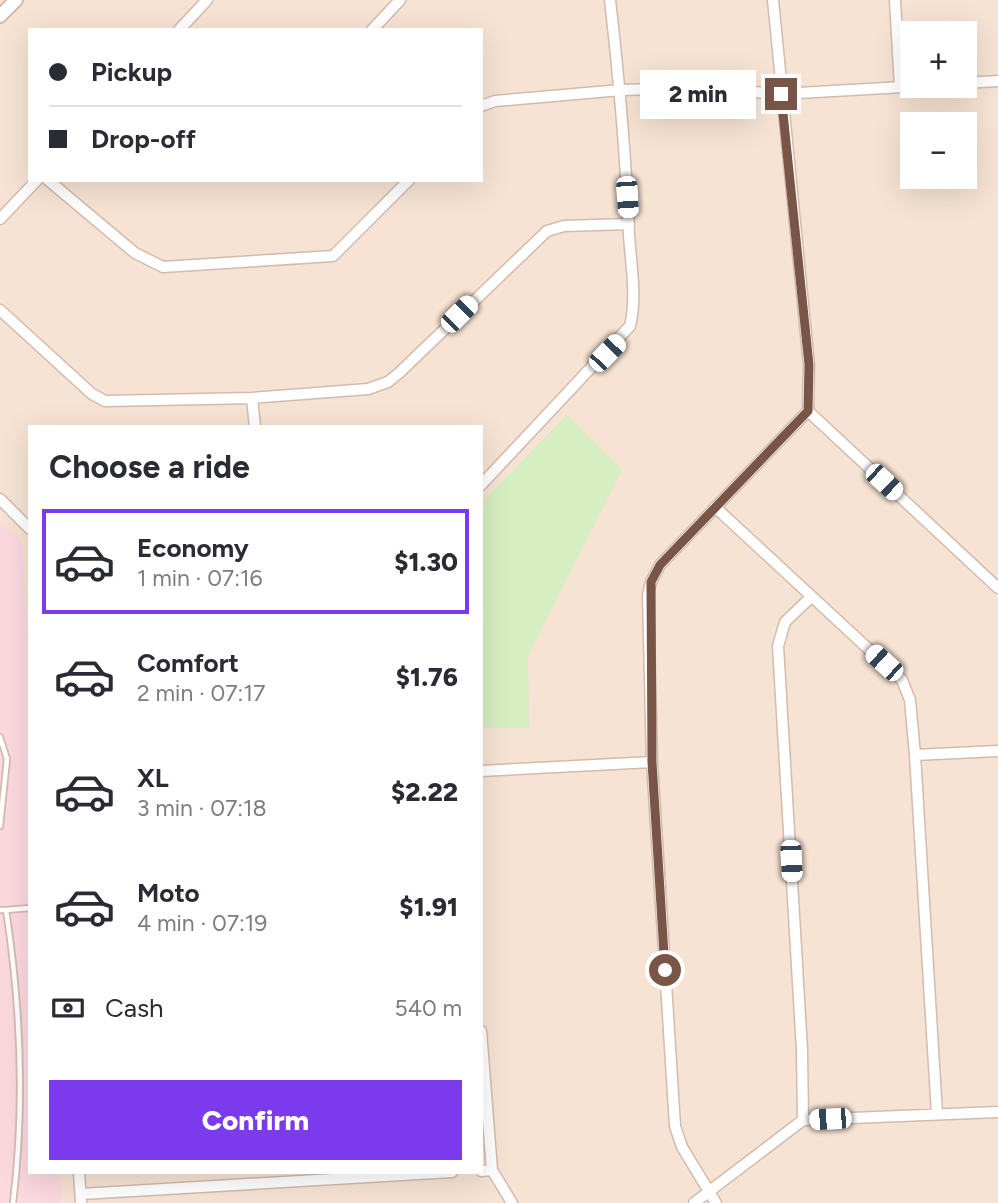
<!DOCTYPE html>
<meta charset="utf-8">
<style>
:root{--surface:#fff;--page:#f7f7f7;--text:#2b2b33;--muted:#7c7c81;--line:#e1e1e2;--accent:#7c3aed}
body{margin:0;font-family:Figtree,sans-serif;background:var(--page);color:var(--text);height:100vh;display:flex;flex-direction:column;font-size:26px;white-space:nowrap}
*{box-sizing:border-box;margin:0}
p{font-size:23px;color:var(--muted)}
.icon{flex:none;width:38px;height:38px;fill:none;stroke:currentColor;stroke-width:2;stroke-linecap:round;stroke-linejoin:round}
.map{position:relative;flex:1;overflow:hidden}
.drawer{position:absolute;left:28px;top:425px;width:455px;height:749px;display:flex;flex-direction:column;background:var(--surface);border-radius:0px;box-shadow:0 7px 28px #0002}
.drawer>*{flex:none}
.banner{position:absolute;left:28px;top:28px;width:455px;height:154px;border-radius:0px;box-shadow:0 7px 28px #0002;display:grid;align-content:center;height:154px;padding:0 21px;background:var(--surface)}
.controls{position:absolute;left:900px;top:21px;display:grid;gap:14px}
.controls a{display:grid;place-items:center;width:77px;height:77px;border-radius:0px;background:var(--surface);box-shadow:0 7px 28px #0002;font-size:35px}
.end{position:absolute;width:32px;height:32px;margin:-16px;border:9px solid #795548;background:#fff;box-shadow:0 0 0 4px #fff}
.from{border-radius:50%}
.bubble{position:absolute;height:49px;border-radius:0px;background:var(--surface);box-shadow:0 7px 28px #0002;font-size:23px;font-weight:800;line-height:49px;text-align:center}
.car{position:absolute;width:21px;height:42px;margin:-21px -10px;border-radius:9px;box-shadow:0 0 5px 2px #0007;background:linear-gradient(#fff 24%,#345 0 40%,#fff 0 76%,#345 0 86%,#fff 0)}
.banner b{display:flex;align-items:center;gap:24px;height:66px;font-size:26px}
.banner b+b{border-top:2px solid var(--line)}
.banner i{width:18px;height:18px;background:var(--text)}
ul{padding:0;list-style:none}
li{display:flex;align-items:center;gap:21px;height:105px;margin:0 14px 10px;padding:0 7px;border:4px solid transparent;border-radius:0px}
li div{flex:1}
li b{display:block;font-size:26px}
li em{font-style:normal;font-weight:800}
li.selected{border-color:var(--accent)}
li>.icon{width:63px;height:63px;stroke-width:1.5}
h2{padding:0 21px;font-size:32px;line-height:84px}
.pay{display:flex;align-items:center;gap:18px;height:77px;padding:0 21px;font-size:26px}
.pay p{margin-inline-start:auto}
.cta{display:flex;gap:14px;margin-top:auto;padding:14px 21px}
.cta a{flex:1;height:80px;border-radius:0px;background:var(--accent);color:#fff;font-size:28px;font-weight:800;line-height:80px;text-align:center}
.map>svg:first-child{display:block}
.residential{fill:#f6e3d3;fill-rule:evenodd}
.medical{fill:#fcd8df}
.green{fill:#d7edc2}
.lines{fill:none;stroke-linecap:round;stroke-linejoin:round}
.service-casing{stroke:#d3bbad;stroke-width:8}
.minor-casing{stroke:#d3bbad;stroke-width:13}
.tertiary-casing{stroke:#d3bbad;stroke-width:16}
.service{stroke:#fff;stroke-width:4.5}
.minor{stroke:#fff;stroke-width:10}
.tertiary{stroke:#fff;stroke-width:12}
.route{stroke:#795548;stroke-width:9}
</style>
<div class="map">
<svg width="998" height="1203" viewBox="0 0 998 1203">
<rect width="100%" height="100%" fill="#fef2e5"/>
<!-- residential -->
<path class="residential" d="M0,0h998v1203h-998zM30,30h451v150h-451zM912,33h52v53h-52zM912,124h52v53h-52zM30,427h451v745h-451z"/>
<!-- medical -->
<path class="medical" d="M0,522l22,20 8,132v498l30,1 2,30h-62z"/>
<!-- green -->
<path class="green" d="M567,415l55,55 -94,186 1,72h-48v-225z"/>
<g class="lines">
<!-- service casing -->
<g class="service-casing">
<path id="service" d="M0,737l7,22 -7,67
M0,910h6c15,98 19,195 7,293
M6,910l24,-2"/>
</g>
<!-- minor casing -->
<g class="minor-casing">
<path id="minor" d="M895,0l5,87
M179,30l28,-30
M372,30l28,-30
M964,83l34,-2
M481,106l14,-5 126,-11 74,-2 86,6 139,-8
M48,180l87,73 28,14 170,-11 76,-76
M0,219l37,-39
M0,310l92,84 13,7 147,-3 116,-9 20,-7 11,-9 148,-142 17,-5 65,-2
M252,398l3,29
M808,411l190,177
M481,485l149,-159c7,-28 1,-61 -1,-91 -3,-78 -10,-157 -19,-235
M0,499l30,30
M715,507l187,173 8,20 5,55 22,359
M810,598l-25,24 -7,24 24,404 1,70 195,-8
M915,755l83,-4
M481,771l171,-9
M481,1031l11,139 20,33
M481,1171l11,-1
M79,1172l2,31
M81,1194l371,-22
M694,1203l109,-83
M716,1203l-34,-56 -7,-21 -23,-364 -4,-167 3,-13 9,-17 148,-154 1,-46 -36,-365"/>
</g>
<!-- tertiary casing -->
<g class="tertiary-casing">
<path id="tertiary" d="M0,16l16,-16"/>
</g>
<!-- service -->
<use href="#service" class="service"/>
<!-- minor -->
<use href="#minor" class="minor"/>
<!-- tertiary -->
<use href="#tertiary" class="tertiary"/>
</g>
<g class="lines">
<!-- route -->
<path class="route" d="M665,970l-13,-208 -1,-180 9,-17 148,-154 1,-46 -28,-271"/>
</g>
</svg>
<div class="controls">
<a>+</a>
<a>−</a>
</div>
<i class="end from" style="left:665px;top:970px"></i>
<i class="end" style="left:781px;top:94px"></i>
<div class="bubble" style="left:640px;top:70px;width:116px">2 min</div>
<i class="car" style="left:627px;top:197px;rotate:176deg"></i>
<i class="car" style="left:459px;top:314px;rotate:45deg"></i>
<i class="car" style="left:607px;top:353px;rotate:44deg"></i>
<i class="car" style="left:884px;top:482px;rotate:133deg"></i>
<i class="car" style="left:884px;top:663px;rotate:312deg"></i>
<i class="car" style="left:791px;top:861px;rotate:177deg"></i>
<i class="car" style="left:830px;top:1119px;rotate:267deg"></i>
<div class="banner">
<b><i class="from"></i>Pickup</b>
<b><i></i>Drop-off</b>
</div>
<section class="drawer">
<h2>Choose a ride</h2>
<ul>
<li class="selected"><svg class="icon" aria-label="car" viewBox="0 0 24 24"><path d="M5 17H2v-5l4-1 3-4h7l3 4 3 1v5h-3M9 17h6M6 11h13"/><circle cx="7" cy="17" r="2"/><circle cx="17" cy="17" r="2"/></svg><div><b>Economy</b><p>1 min · 07:16</p></div><em>$1.30</em></li>
<li><svg class="icon" aria-label="car" viewBox="0 0 24 24"><path d="M5 17H2v-5l4-1 3-4h7l3 4 3 1v5h-3M9 17h6M6 11h13"/><circle cx="7" cy="17" r="2"/><circle cx="17" cy="17" r="2"/></svg><div><b>Comfort</b><p>2 min · 07:17</p></div><em>$1.76</em></li>
<li><svg class="icon" aria-label="car" viewBox="0 0 24 24"><path d="M5 17H2v-5l4-1 3-4h7l3 4 3 1v5h-3M9 17h6M6 11h13"/><circle cx="7" cy="17" r="2"/><circle cx="17" cy="17" r="2"/></svg><div><b>XL</b><p>3 min · 07:18</p></div><em>$2.22</em></li>
<li><svg class="icon" aria-label="car" viewBox="0 0 24 24"><path d="M5 17H2v-5l4-1 3-4h7l3 4 3 1v5h-3M9 17h6M6 11h13"/><circle cx="7" cy="17" r="2"/><circle cx="17" cy="17" r="2"/></svg><div><b>Moto</b><p>4 min · 07:19</p></div><em>$1.91</em></li>
</ul>
<div class="pay"><svg class="icon" aria-label="cash" viewBox="0 0 24 24"><path d="M3 7h18v10H3z"/><circle cx="12" cy="12" r="2"/></svg>Cash<p>540 m</p></div>
<div class="cta"><a>Confirm</a></div>
</section>
</div>
